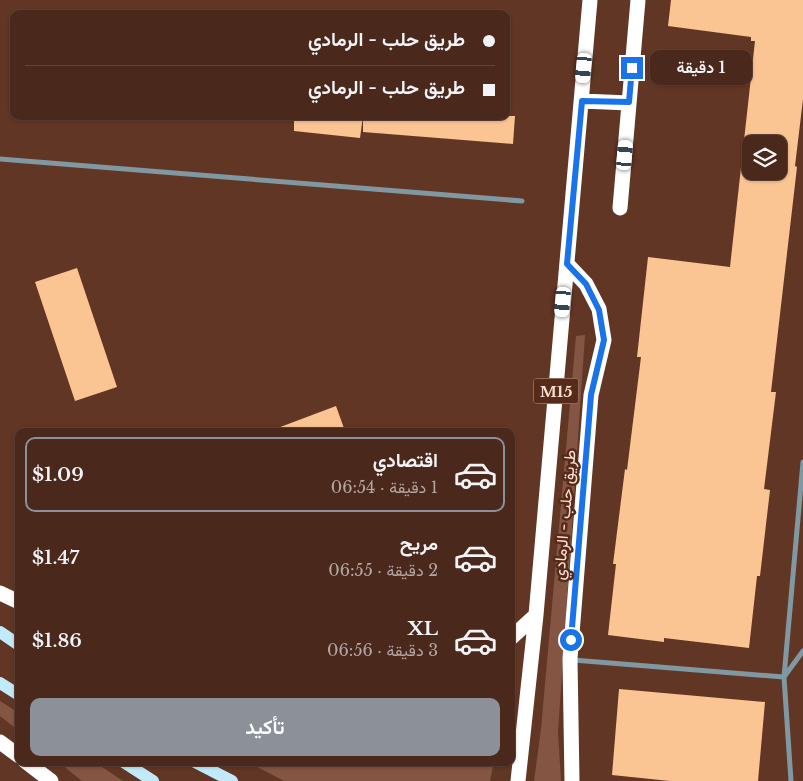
<!DOCTYPE html>
<html lang="ar">
<meta charset="utf-8">
<style>
:root{--surface:#4a281b;--page:#543428;--text:#f1f3f6;--muted:#b2a6a3;--line:#61443a;--accent:#8c9099}
body{margin:0;font-family:"Libre Baskerville",Vazirmatn,serif;background:var(--page);color:var(--text);direction:rtl;height:100vh;display:flex;flex-direction:column;font-size:19px;white-space:nowrap}
*{box-sizing:border-box;margin:0}
p{font-size:16px;color:var(--muted)}
.icon{flex:none;width:28px;height:28px;fill:none;stroke:currentColor;stroke-width:2;stroke-linecap:round;stroke-linejoin:round}
.map{position:relative;flex:1;overflow:hidden;direction:ltr}
.side{position:absolute;left:15px;top:428px;width:500px;height:338px;display:flex;flex-direction:column;background:var(--surface);border-radius:10px;box-shadow:0 1px 4px #0004,0 0 0 1px var(--line);direction:rtl}
.side>*{flex:none}
.banner{position:absolute;left:10px;top:10px;width:500px;height:110px;border-radius:10px;box-shadow:0 1px 4px #0004,0 0 0 1px var(--line);direction:rtl;display:grid;align-content:center;height:110px;padding:0 15px;background:var(--surface)}
.buttons{position:absolute;left:742px;top:135px;display:grid;gap:10px}
.buttons a{display:grid;place-items:center;width:45px;height:45px;border-radius:10px;background:var(--surface);box-shadow:0 1px 4px #0004,0 0 0 1px var(--line);font-size:25px}
.end{position:absolute;width:22px;height:22px;margin:-11px;border:6px solid #1a73e8;background:#fff;box-shadow:0 0 0 2px #fff}
.from{border-radius:50%}
.bubble{position:absolute;height:35px;border-radius:10px;background:var(--surface);box-shadow:0 1px 4px #0004,0 0 0 1px var(--line);font-size:16px;font-weight:600;line-height:35px;text-align:center;direction:rtl}
.car{position:absolute;width:15px;height:30px;margin:-15px -8px;border-radius:6px;box-shadow:0 0 4px 1px #0007;background:linear-gradient(#fff 24%,#345 0 40%,#fff 0 76%,#345 0 86%,#fff 0)}
.banner b{display:flex;align-items:center;gap:18px;height:48px;font-size:19px}
.banner b+b{border-top:1px solid var(--line)}
.banner i{width:12px;height:12px;background:var(--text)}
ul{padding:9px 0 0;list-style:none}
li{display:flex;align-items:center;gap:15px;height:75px;margin:0 10px 8px;padding:0 5px;border:2px solid transparent;border-radius:10px}
li div{flex:1}
li b{display:block;font-size:19px}
li em{font-style:normal;font-weight:600}
li.on{border-color:var(--accent)}
li>.icon{width:45px;height:45px;stroke-width:1.5}
.cta{display:flex;gap:10px;margin-top:auto;padding:10px 15px}
.cta a{flex:1;height:58px;border-radius:10px;background:var(--accent);color:#fff;font-size:20px;font-weight:600;line-height:58px;text-align:center}
.map>svg:first-child{display:block}
.green{fill:#845542}
.building{fill:#fbc493;fill-rule:evenodd}
.lines{fill:none;stroke-linecap:round;stroke-linejoin:round}
.street{stroke:#7f98a2;stroke-width:5}
.primary{stroke:#c1eafa;stroke-width:12}
.highway{stroke:#fff;stroke-width:15}
.route{stroke:#1a73e8;stroke-width:6}
.labels{text-anchor:middle;dominant-baseline:central;stroke-width:5;stroke-linejoin:round;paint-order:stroke}
.shield{fill:#562b19;stroke:#caa99c;stroke-width:1}
.shield-label{font-size:15px;font-weight:bold;fill:#fcdfd4}
.street-label{font-size:16px;fill:#fcdfd4;stroke:#562b19}
</style>
<div class="map">
<svg width="803" height="781" viewBox="0 0 803 781">
<rect width="100%" height="100%" fill="#623624"/>
<!-- green -->
<path class="green" d="M585,335l-27,397 3,49h-27l7,-52 35,-393z
M0,701l19,12v18l-19,-15z
M57,761h36l30,20h-41z
M246,761h248l-4,20h-206z"/>
<!-- building -->
<path class="building" d="M671,0h132v99l-8,67 2,1 -26,225h5l-12,97 6,1 -10,86h-3l-8,72 -85,-10v4l-56,-7 8,-71h-3l12,-95 2,1 14,-113h-4l11,-100 82,10 25,-226h-4v-4l-83,-11zM751,144h28v27h-28z
M294,116h69l-3,22 -66,-7z
M363,116h152l-2,28 -150,-12z
M77,268l40,119 -42,14 -40,-119z
M336,406l9,25h-70v-2z
M619,689l146,13 -7,79h-88l-58,-6z"/>
<g class="lines">
<!-- street -->
<path class="street" d="M0,159l522,42
M573,660l211,17 19,-26
M791,781l-7,-104 19,-215"/>
<!-- primary -->
<path class="primary" d="M0,632l19,13
M0,683l19,12
M122,761l31,20
M193,761l39,20"/>
<!-- highway -->
<path class="highway" d="M582,101l47,2
M620,208l18,-208
M567,264l19,20 13,25 5,31 -13,55 -21,264 2,122
M0,593l19,9
M511,638l25,-23
M0,742l19,14
M25,761l26,20
M518,781l18,-166 54,-615"/>
</g>
<g class="lines">
<!-- route -->
<path class="route" d="M571,640l20,-245 13,-55 -5,-30 -13,-26 -19,-20 15,-163 47,1 3,-34"/>
</g>
<g class="labels">
<!-- shield labels -->
<rect class="shield" x="533.5" y="378.5" width="45" height="25" rx="4"/>
<g class="shield-label">
<text x="556" y="391">M15</text>
</g>
<!-- street labels -->
<g class="street-label">
<text transform="translate(564 515) rotate(-85)">طريق حلب - الرمادي</text>
</g>
</g>
</svg>
<div class="buttons">
<a><svg class="icon" aria-label="layers" viewBox="0 0 24 24"><path d="M12 4l9 5-9 5-9-5zM3 14l9 5 9-5"/></svg></a>
</div>
<i class="end from" style="left:571px;top:640px"></i>
<i class="end" style="left:632px;top:68px"></i>
<div class="bubble" style="left:650px;top:50px;width:102px">1 دقيقة</div>
<i class="car" style="left:584px;top:68px;rotate:185deg"></i>
<i class="car" style="left:625px;top:155px;rotate:5deg"></i>
<i class="car" style="left:563px;top:302px;rotate:185deg"></i>
<div class="banner">
<b><i class="from"></i>طريق حلب - الرمادي</b>
<b><i></i>طريق حلب - الرمادي</b>
</div>
<section class="side">
<ul>
<li class="on"><svg class="icon" aria-label="car" viewBox="0 0 24 24"><path d="M5 17H2v-5l4-1 3-4h7l3 4 3 1v5h-3M9 17h6M6 11h13"/><circle cx="7" cy="17" r="2"/><circle cx="17" cy="17" r="2"/></svg><div><b>اقتصادي</b><p>1 دقيقة · 06:54</p></div><em>$1.09</em></li>
<li><svg class="icon" aria-label="car" viewBox="0 0 24 24"><path d="M5 17H2v-5l4-1 3-4h7l3 4 3 1v5h-3M9 17h6M6 11h13"/><circle cx="7" cy="17" r="2"/><circle cx="17" cy="17" r="2"/></svg><div><b>مريح</b><p>2 دقيقة · 06:55</p></div><em>$1.47</em></li>
<li><svg class="icon" aria-label="car" viewBox="0 0 24 24"><path d="M5 17H2v-5l4-1 3-4h7l3 4 3 1v5h-3M9 17h6M6 11h13"/><circle cx="7" cy="17" r="2"/><circle cx="17" cy="17" r="2"/></svg><div><b>XL</b><p>3 دقيقة · 06:56</p></div><em>$1.86</em></li>
</ul>
<div class="cta"><a>تأكيد</a></div>
</section>
</div>
